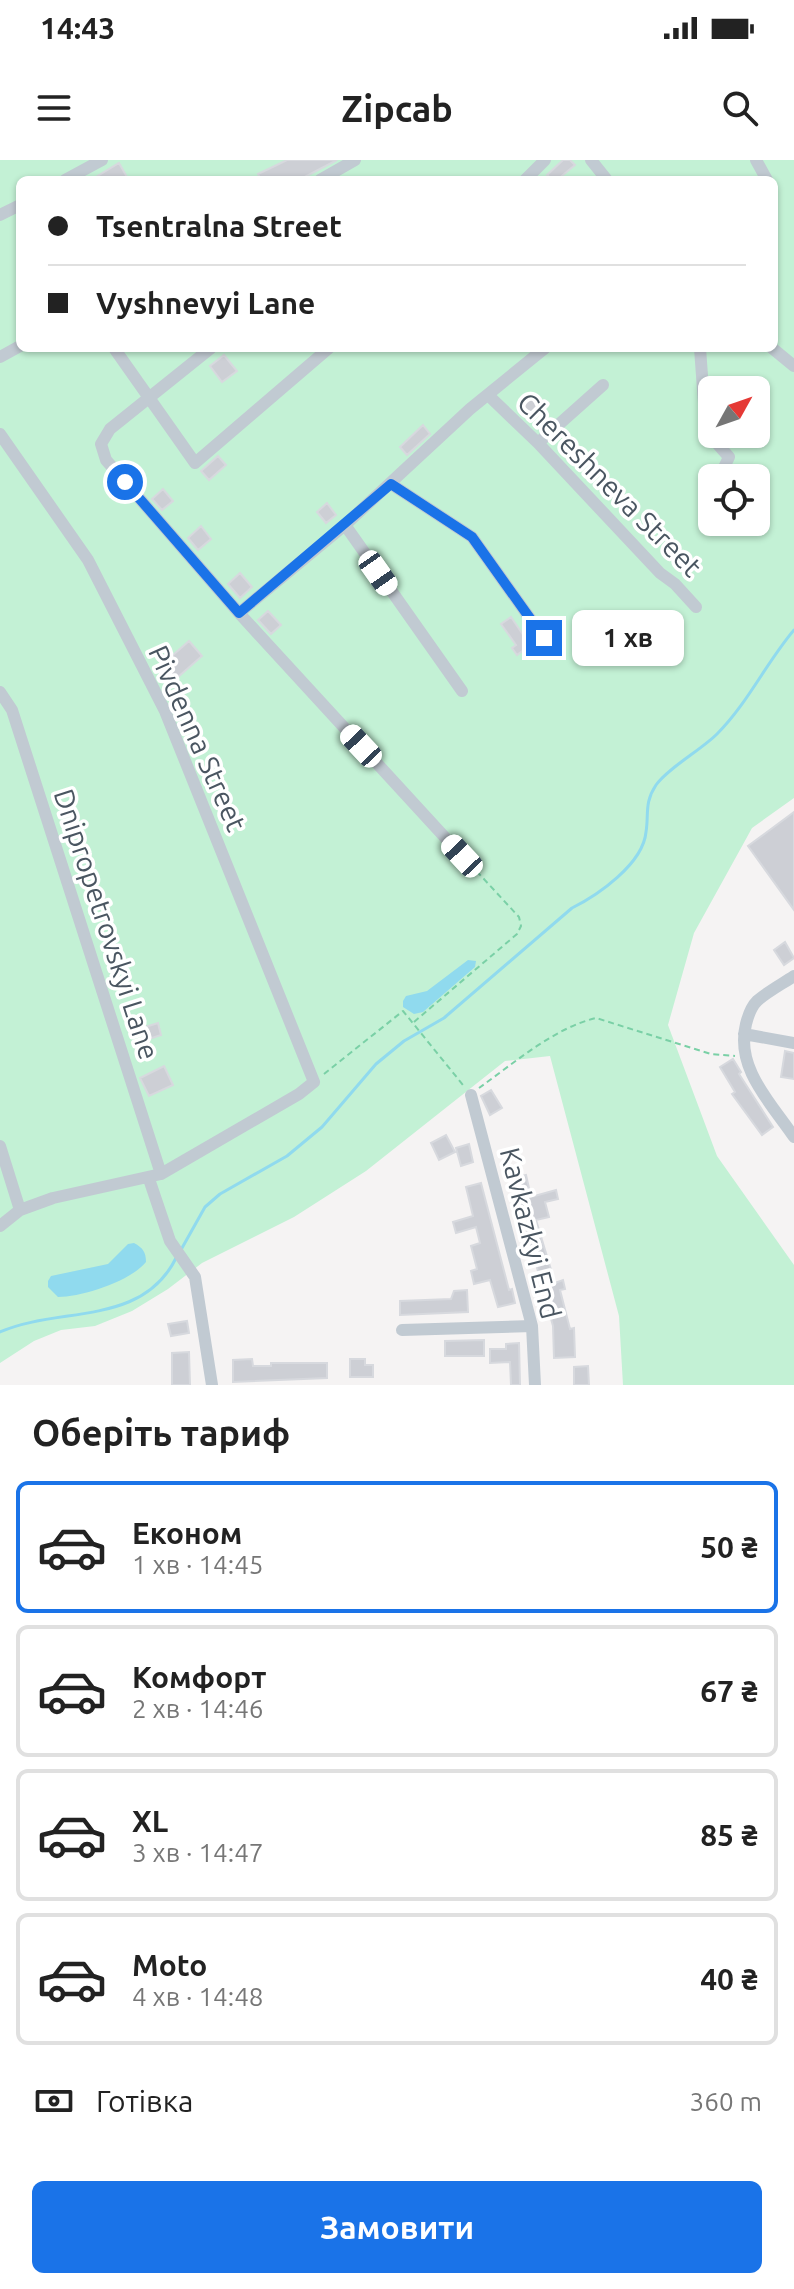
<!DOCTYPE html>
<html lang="uk">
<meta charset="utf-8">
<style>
:root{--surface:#fff;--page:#f2f2f2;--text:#222;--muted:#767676;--line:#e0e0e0;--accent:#1a73e8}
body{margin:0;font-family:Ubuntu,sans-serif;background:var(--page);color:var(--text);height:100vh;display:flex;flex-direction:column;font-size:30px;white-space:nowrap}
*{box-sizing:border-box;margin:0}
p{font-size:26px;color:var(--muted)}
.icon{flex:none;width:44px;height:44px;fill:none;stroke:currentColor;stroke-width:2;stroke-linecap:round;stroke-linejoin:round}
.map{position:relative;height:1225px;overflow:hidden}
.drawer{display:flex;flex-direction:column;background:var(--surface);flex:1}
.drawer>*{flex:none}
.guide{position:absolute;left:16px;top:16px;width:762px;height:176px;border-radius:12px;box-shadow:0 2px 6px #0004;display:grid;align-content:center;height:176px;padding:0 32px;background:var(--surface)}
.needle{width:52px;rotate:50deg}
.buttons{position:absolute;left:698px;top:216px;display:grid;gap:16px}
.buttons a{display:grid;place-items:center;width:72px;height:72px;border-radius:12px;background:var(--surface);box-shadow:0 2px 6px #0004;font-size:40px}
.end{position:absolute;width:36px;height:36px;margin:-18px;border:10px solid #1a73e8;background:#fff;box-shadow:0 0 0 4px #fff}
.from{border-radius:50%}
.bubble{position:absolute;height:56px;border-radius:12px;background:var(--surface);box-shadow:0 2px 6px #0004;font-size:26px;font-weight:700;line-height:56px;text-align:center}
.car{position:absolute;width:24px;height:48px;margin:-24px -12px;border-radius:10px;box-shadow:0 0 6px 2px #0007;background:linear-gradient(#fff 24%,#345 0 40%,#fff 0 76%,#345 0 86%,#fff 0)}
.guide b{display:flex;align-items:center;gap:28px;height:76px;font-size:30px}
.guide b+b{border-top:2px solid var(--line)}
.guide i{width:20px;height:20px;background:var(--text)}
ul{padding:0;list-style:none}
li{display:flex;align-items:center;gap:24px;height:132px;margin:0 16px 12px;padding:0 16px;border:4px solid var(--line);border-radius:12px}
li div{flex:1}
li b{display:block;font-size:30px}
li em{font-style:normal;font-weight:700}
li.selected{border-color:var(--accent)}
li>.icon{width:72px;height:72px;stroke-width:1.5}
h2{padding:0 32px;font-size:36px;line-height:96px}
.pay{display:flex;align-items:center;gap:20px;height:88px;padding:0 32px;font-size:30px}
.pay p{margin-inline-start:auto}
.primary-button{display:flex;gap:16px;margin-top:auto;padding:16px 32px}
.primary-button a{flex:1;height:92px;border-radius:12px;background:var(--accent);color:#fff;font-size:32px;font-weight:700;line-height:92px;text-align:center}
.status{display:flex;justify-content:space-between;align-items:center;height:56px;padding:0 40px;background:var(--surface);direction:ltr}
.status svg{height:22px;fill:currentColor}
header{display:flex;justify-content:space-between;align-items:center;height:104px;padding:0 32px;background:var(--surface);font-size:36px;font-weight:700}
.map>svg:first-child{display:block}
.green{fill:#c3f1d5;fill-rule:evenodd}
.water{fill:#90daee}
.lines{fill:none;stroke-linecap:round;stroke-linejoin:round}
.stream{stroke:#90daee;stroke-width:3}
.building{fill:#cdcfd5;stroke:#d7d9de;stroke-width:2}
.path{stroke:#7ad0a6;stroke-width:2;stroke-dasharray:6 4;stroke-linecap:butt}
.minor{stroke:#c1cad2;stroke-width:12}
.route{stroke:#1a73e8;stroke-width:10}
.labels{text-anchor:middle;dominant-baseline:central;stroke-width:7;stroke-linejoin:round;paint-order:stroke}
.street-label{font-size:28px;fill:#4a5661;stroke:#fff}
</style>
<div class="status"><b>14:43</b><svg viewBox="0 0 49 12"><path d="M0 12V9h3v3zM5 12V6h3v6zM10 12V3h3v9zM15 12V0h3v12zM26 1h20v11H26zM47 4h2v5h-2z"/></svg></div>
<header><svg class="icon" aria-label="menu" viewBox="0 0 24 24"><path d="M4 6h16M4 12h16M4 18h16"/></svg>Zipcab<svg class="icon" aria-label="search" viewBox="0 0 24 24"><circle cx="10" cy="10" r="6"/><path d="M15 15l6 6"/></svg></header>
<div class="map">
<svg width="794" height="1225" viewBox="0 0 794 1225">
<rect width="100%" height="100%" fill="#f5f3f3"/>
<!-- green -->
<path class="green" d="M0,0h794v638l-42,30 -11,20 -47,85 -26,92 49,131 77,109v120h-171l-4,-69 -69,-260 -45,5 -139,110 -72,46 -92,46 -34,26 -36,22 -37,15 -34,4 -27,11 -34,22zM20,20h754v168h-754zM712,230h44v44h-44zM712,318h44v44h-44z"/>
<!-- water -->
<path class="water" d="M468,800l8,1 -1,6 -52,45 -9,2 -11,-7v-6l3,-5 21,-5z
M134,1083c9,5 12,9 12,19 -15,19 -64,35 -88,35l-10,-10v-6l3,-5 57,-12 20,-20z"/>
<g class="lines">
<!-- stream -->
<path class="stream" d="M182,1088l23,-41 15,-13 67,-38 35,-29 54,-63 28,-23 40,-23 128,-110c26,-13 71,-44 74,-76 3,-18 -2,-29 10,-47 12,-17 45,-35 61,-51 31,-31 49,-71 77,-104
M0,1172c59,-26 142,-5 176,-74"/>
</g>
<!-- building -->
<path class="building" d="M287,0h50l-38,20h-38l-3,-6z
M563,0h7l5,5 -18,15h-4l-6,-5z
M119,3l8,14 -6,3h-30z
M224,195l13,16 -15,11 -12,-16z
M533,236l8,10 -12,10 -8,-10z
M423,265l7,9 -23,21 -7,-8z
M218,296l8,9 -17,15 -8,-9z
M163,329l10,12 -11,9 -10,-11z
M327,343l9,12 -10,8 -9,-11z
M201,366l10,13 -13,11 -10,-12z
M240,413l12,14 -12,11 -12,-14z
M268,451l13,14 -10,9 -13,-14z
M511,457l19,28 -13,10 -5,-7 4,-3 -15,-21z
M189,481l13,15 -32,28 -13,-15z
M794,652v98l-46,-64z
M785,782l9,16 -10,7 -10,-15z
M158,863l3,12 -15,5 -4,-12z
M785,891l9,2v26l-13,-2z
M733,899l8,13 -2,2 34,53 -11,8 -30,-41 3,-2 -15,-25z
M164,906l9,19 -24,11 -9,-18z
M491,930l11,18 -12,7 -9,-19z
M446,975l9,17 -16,8 -8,-17z
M469,984l4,18 -12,4 -5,-18z
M526,1015l5,22 25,-7 2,9 -13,3 4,15 -13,3 19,63 8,-3 2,9 -5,1 10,39 4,-1 1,29 -21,1 -1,-32 -39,-142 5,-1 -2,-6z
M481,1023l28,107 3,-1 3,14 -17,4 -8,-27 -16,4 -3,-13 6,-2 -6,-23 9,-3 -4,-16 -20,6 -3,-11 20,-6 -7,-29z
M467,1130l1,22 -68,3v-14l51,-2 3,-8z
M187,1161l2,12 -18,3 -3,-12z
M484,1180v16h-39v-15z
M519,1183l1,42h-9l-1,-23 -20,1v-14h16v-5z
M189,1192l1,33h-18v-32z
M252,1199l1,7h18v-3h56v15l-94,4v-22z
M350,1199h15v6h8v12h-23z
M588,1206l1,19h-15v-18z"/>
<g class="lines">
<!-- path -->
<path class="path" d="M414,862l103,-88 4,-8 -2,-9 -49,-53
M324,914l79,-63 60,74
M479,928c35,-25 75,-60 117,-70l115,36 24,2"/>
<!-- minor -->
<path class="minor" d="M591,0l16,20
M756,0l11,20
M65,20l37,-20
M320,20l35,-20
M525,20l20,-20
M0,55l20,-10
M114,188l81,115 134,-115
M211,188l-101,81 -9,15 5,16 133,153 223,243
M700,188l6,83 23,26 -10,21
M772,188l22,18
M0,197l20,-11
M488,235l50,48 122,130 15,11 21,23
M0,274l88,126 77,151 149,371 -15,12 -138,80 -108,24 -33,12 -20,16
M538,283l65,-58
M391,324l81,53 72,101
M722,362v8
M345,365l117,166
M239,453l106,-88 125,-116 75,-61
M0,532l12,18 149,464
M794,816c-12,8 -27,16 -37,25 -6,6 -9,15 -11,23 -11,44 25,79 48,113
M744,874l50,9
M471,935l61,231 3,59
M0,986l20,64
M149,1019l21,62 25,36 17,108
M402,1170l130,-4"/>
</g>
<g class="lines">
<!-- route -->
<path class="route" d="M125,322l114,131 152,-129 81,53 72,101"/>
</g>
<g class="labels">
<!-- street labels -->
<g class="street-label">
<text transform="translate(610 324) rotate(45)">Chereshneva Street</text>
<text transform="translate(198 578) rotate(66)">Pivdenna Street</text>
<text transform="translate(107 764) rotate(72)">Dnipropetrovskyi Lane</text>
<text transform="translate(531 1073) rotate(76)">Kavkazkyi End</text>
</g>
</g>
</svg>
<div class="buttons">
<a><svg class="needle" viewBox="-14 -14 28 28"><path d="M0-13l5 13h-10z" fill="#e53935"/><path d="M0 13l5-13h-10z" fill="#767676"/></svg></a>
<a><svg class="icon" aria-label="locate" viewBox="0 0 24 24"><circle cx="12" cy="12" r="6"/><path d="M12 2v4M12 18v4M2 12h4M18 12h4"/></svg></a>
</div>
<i class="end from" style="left:125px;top:322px"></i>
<i class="end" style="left:544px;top:478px"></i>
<div class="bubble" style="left:572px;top:450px;width:112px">1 хв</div>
<i class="car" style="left:378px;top:413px;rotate:145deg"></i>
<i class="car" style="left:361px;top:586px;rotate:317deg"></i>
<i class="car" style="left:462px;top:696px;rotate:317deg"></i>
<div class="guide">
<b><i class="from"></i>Tsentralna Street</b>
<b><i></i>Vyshnevyi Lane</b>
</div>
</div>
<section class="drawer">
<h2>Оберіть тариф</h2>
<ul>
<li class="selected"><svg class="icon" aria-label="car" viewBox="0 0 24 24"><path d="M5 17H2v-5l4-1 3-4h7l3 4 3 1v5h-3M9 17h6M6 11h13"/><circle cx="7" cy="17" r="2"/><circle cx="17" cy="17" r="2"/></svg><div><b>Економ</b><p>1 хв · 14:45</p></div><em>50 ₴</em></li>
<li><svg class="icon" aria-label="car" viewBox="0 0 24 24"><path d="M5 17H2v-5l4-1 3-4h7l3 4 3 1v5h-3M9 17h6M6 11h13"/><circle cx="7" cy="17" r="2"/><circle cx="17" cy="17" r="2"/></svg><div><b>Комфорт</b><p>2 хв · 14:46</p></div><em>67 ₴</em></li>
<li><svg class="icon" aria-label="car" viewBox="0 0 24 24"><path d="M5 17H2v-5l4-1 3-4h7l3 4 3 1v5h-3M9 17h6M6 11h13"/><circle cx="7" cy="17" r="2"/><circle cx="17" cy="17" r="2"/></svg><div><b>XL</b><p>3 хв · 14:47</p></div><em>85 ₴</em></li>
<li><svg class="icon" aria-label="car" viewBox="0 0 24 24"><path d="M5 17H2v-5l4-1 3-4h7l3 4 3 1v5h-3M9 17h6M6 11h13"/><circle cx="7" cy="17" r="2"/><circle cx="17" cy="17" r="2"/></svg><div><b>Moto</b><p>4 хв · 14:48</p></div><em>40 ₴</em></li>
</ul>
<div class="pay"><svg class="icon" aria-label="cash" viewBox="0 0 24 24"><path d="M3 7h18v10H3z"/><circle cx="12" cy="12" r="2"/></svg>Готівка<p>360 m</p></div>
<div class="primary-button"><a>Замовити</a></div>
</section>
